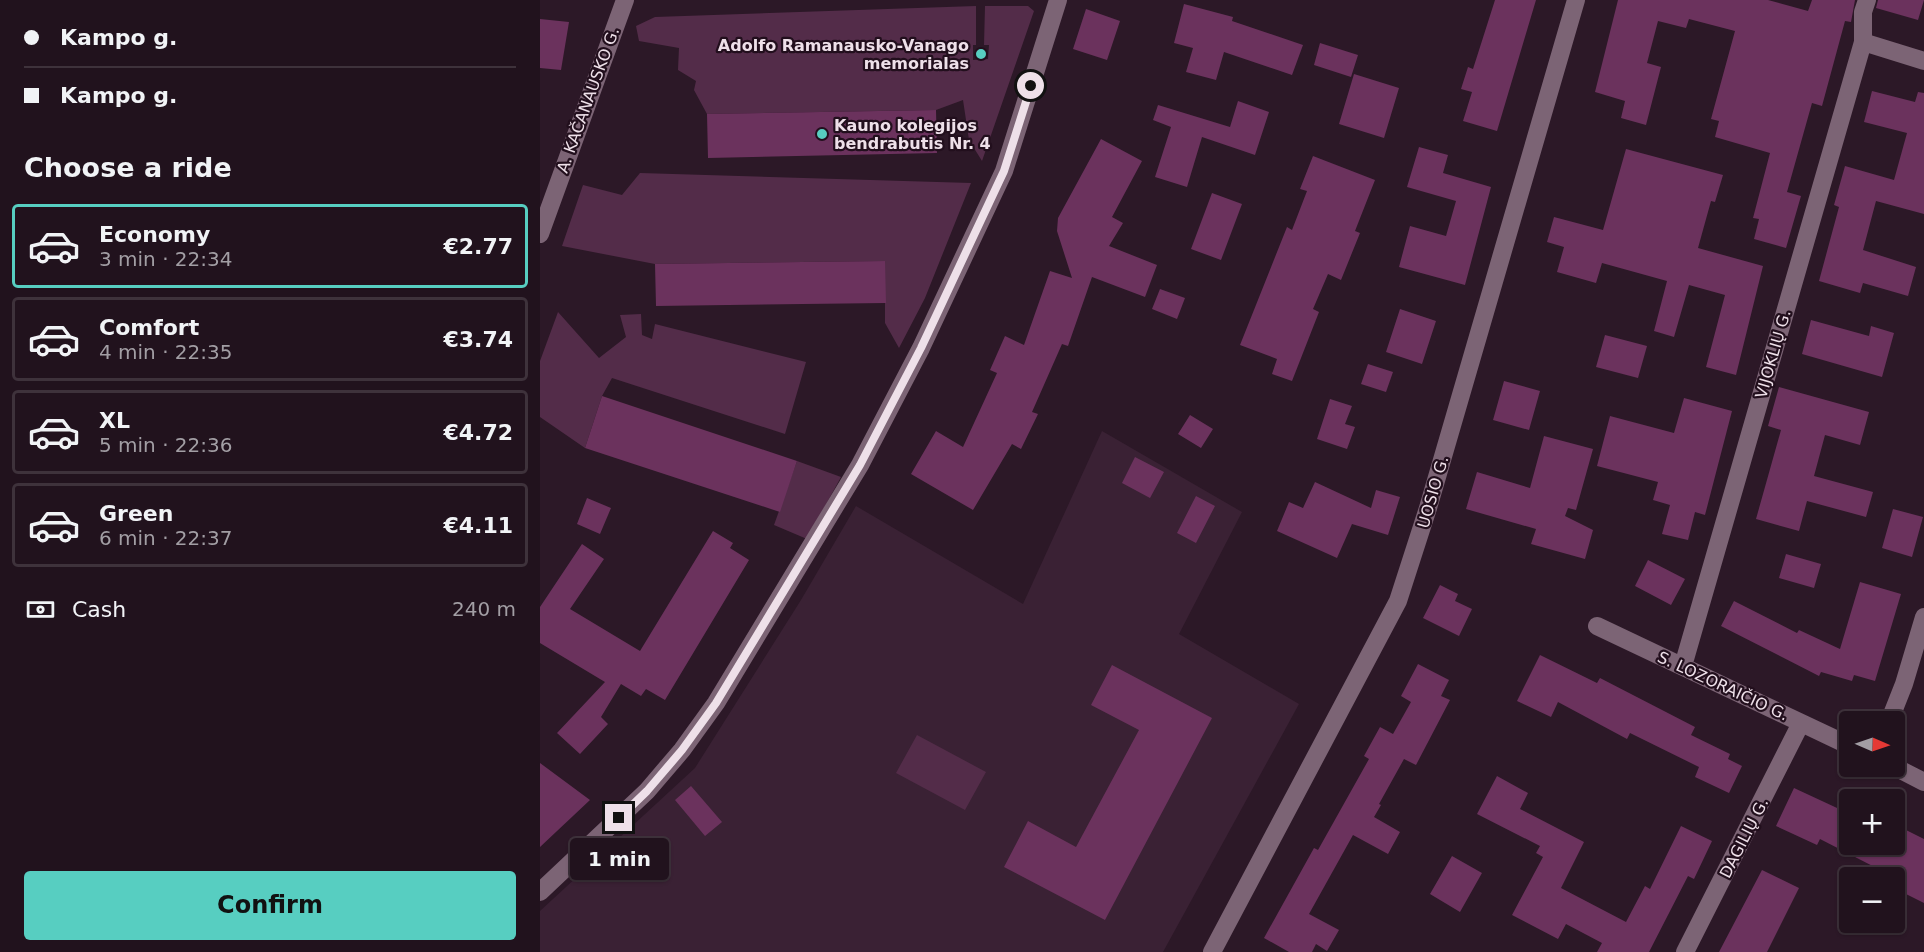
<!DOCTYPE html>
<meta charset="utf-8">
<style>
:root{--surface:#21121d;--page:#291b26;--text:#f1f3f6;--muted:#a29ea4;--line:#3e323b;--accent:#57cec1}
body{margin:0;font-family:"DejaVu Sans",sans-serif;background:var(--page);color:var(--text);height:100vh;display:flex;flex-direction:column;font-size:22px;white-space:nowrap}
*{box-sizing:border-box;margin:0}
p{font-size:20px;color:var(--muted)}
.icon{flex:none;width:33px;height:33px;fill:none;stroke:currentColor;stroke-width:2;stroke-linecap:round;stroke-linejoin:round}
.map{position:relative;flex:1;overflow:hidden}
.drawer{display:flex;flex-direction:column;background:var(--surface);width:540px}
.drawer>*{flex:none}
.guide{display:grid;align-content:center;height:132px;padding:0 24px;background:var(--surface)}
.needle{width:39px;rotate:92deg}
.controls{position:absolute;left:1299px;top:711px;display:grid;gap:12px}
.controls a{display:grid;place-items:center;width:66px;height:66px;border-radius:6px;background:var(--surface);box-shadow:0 2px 4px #0004,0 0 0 2px var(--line);font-size:30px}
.end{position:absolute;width:27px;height:27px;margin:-14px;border:8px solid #eee0e9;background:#111;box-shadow:0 0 0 3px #111}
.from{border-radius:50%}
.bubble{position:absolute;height:42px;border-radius:6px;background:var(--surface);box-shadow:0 2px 4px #0004,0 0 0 2px var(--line);font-size:20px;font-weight:700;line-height:42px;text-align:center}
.guide b{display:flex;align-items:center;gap:21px;height:57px;font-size:22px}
.guide b+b{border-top:2px solid var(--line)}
.guide i{width:15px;height:15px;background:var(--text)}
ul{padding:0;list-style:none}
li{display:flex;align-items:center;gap:18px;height:84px;margin:0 12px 9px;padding:0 12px;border:3px solid var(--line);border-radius:6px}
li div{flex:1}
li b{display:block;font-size:22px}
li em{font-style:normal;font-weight:700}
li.active{border-color:var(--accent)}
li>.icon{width:54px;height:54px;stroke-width:1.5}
h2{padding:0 24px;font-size:27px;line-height:72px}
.pay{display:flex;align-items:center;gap:15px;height:66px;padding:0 24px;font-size:22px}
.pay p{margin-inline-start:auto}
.button{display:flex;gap:12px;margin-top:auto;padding:12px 24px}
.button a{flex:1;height:69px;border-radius:6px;background:var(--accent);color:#111;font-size:24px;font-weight:700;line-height:69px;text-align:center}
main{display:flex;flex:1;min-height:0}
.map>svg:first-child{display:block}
.built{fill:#3a2134}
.green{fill:#532c49}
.building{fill:#6b325d}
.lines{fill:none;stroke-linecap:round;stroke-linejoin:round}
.minor{stroke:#7c6475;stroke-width:18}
.route{stroke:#eee0e9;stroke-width:8}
.poi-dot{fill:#57cec1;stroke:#220f1d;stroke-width:2}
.labels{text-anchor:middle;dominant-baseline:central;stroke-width:4.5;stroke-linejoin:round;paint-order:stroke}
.poi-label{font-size:16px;font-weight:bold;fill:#eee0e9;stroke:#220f1d;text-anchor:end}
.street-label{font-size:16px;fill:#eee0e9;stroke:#220f1d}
</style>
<main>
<section class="drawer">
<div class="guide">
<b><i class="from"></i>Kampo g.</b>
<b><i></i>Kampo g.</b>
</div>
<h2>Choose a ride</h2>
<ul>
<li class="active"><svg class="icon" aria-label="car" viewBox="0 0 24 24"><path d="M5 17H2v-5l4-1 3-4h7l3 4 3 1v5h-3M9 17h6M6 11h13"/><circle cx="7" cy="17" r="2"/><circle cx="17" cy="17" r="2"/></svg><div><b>Economy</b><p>3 min · 22:34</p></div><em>€2.77</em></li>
<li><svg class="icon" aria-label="car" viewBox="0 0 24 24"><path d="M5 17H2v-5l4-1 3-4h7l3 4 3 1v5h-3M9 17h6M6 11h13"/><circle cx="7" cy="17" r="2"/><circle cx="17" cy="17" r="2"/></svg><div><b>Comfort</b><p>4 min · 22:35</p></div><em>€3.74</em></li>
<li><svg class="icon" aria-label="car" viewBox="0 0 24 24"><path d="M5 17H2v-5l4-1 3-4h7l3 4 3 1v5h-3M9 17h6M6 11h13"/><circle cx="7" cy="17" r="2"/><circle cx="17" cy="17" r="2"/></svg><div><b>XL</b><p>5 min · 22:36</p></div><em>€4.72</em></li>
<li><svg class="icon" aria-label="car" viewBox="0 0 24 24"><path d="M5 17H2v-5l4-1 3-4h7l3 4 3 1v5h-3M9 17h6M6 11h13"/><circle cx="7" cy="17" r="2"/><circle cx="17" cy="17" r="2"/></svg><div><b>Green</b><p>6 min · 22:37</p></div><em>€4.11</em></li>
</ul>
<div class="pay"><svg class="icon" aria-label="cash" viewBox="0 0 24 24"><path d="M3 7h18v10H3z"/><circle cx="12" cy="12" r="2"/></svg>Cash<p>240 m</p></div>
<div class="button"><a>Confirm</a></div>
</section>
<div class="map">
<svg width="1384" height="952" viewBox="0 0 1384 952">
<rect width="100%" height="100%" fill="#2c1827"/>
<!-- built -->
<path class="built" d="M562,431l140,81 -63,122 120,70 -136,248h-623v-41l155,-143 106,-168 55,-94 167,98z"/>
<!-- green -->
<path class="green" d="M436,6v39h-3v15l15,-1 1,-14h-5l1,-39h43l6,5 -52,150 -13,-21 -6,-40 -27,10 -229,4 -13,-24 2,-9 -18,-11 1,-22 -40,-7 -3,-15 19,-9z
M100,173l331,10 -46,115 -26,50 -14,-25v-62l-230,3 -93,-18 21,-61 39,10z
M18,312l41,46 27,-21 -6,-22 21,-1 1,21 10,4 3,-15 151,38 -21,72 -173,-56 -10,18 -17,52 -45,-31v-56z
M257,461l44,16 -34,62 -33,-14z
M377,735l69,37 -21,38 -69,-37z"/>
<!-- building -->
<path class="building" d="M955,0h41l-39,131 -34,-10 9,-29 -11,-3 7,-22 5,2z
M1078,0h150l40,11 4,-11h43l-4,22 -6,-1 -23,85 -10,-3 -25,89 14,4 -15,52 -32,-9 5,-20 -6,-1 17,-65 -55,-16 4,-16 -8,-2 24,-88 -46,-12 -3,9 -28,-7 -11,42 14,4 -15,58 -25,-7 4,-17 -30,-9z
M1338,0h46l-6,20 -42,-12z
M644,4l49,13 -1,4 71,24 -11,30 -68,-23 -8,28 -30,-8 7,-24 -19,-5z
M546,9l34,12 -13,39 -34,-11z
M0,19l29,3 -8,48 -21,-2z
M780,43l38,12 -7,22 -37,-12z
M814,74l45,14 -15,50 -45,-14z
M1332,91l43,11 3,-10 6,1v121l-48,-13 -13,49 53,17 -8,29 -45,-13 -3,10 -41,-12 20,-74 -5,-2 11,-39 49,14 13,-47 -43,-11z
M698,101l31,11 -14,43 -53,-18 -15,50 -32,-10 16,-50 -18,-7 5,-15 72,22z
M396,110l1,43 -229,5 -1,-44z
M561,139l41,22 -30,56 11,6 -14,23 48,19 -12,32 -53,-20 -24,69 -6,-2 -30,68 6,2 -17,35 -9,-5 -39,66 -62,-36 25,-43 27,16 34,-74 -7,-3 15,-34 19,9 26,-74 22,7 -15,-47 1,-13z
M879,147l29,8 -5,18 48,14 -26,98 -66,-18 11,-41 36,10 10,-35 -49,-14z
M1086,149l97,26 -8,27 -4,-1 -13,47 65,18 -27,109 -30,-8 19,-72 -36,-10 -15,52 -20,-6 13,-50 -65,-18 -6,20 -39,-11 7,-25 -17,-5 7,-25 49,13z
M773,156l62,24 -20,51 5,2 -19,47 -13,-6 -15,35 6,3 -27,69 -20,-7 5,-15 -37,-14 47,-118 5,3 15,-39 -7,-2z
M672,193l30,11 -21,56 -30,-11z
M345,261l1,42 -230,3 -1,-42z
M620,289l25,9 -8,21 -25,-10z
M860,309l36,12 -14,43 -36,-12z
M1271,320l58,16 2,-10 23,7 -12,44 -80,-23z
M1065,335l42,11 -9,32 -42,-11z
M828,364l25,8 -7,20 -25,-8z
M964,381l36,10 -11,39 -36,-10z
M1239,387l90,25 -9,33 -35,-10 -11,41 59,16 -7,25 -59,-16 -8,30 -43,-12 25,-89 -13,-4z
M62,396l195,65 -17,51 -195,-64z
M1144,398l48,13 -27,104 -10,-3 -7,28 -26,-6 8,-29 -17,-5 5,-18 -61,-16 13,-50 64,17z
M790,399l22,7 -7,18 10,3 -8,22 -30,-10z
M650,415l23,14 -12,19 -23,-14z
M1004,436l49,13 -17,61 -8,-2 -3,8 28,14 -8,29 -54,-15 5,-15 -70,-20 11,-37 53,16z
M595,457l29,15 -14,26 -28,-15z
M775,482l56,26 5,-18 24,7 -12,38 -36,-11 -15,34 -60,-27 12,-29 14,6z
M656,496l19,10 -19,37 -19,-10z
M47,498l24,10 -11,26 -23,-10z
M1353,509l30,8 -11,40 -30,-9z
M173,531l20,12 -3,5 19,12 -84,140 -19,-11 -5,7 -20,-12 -20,33 7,7 -28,30 -23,-21 48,-51 -65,-39v-36l42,-63 22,15 -34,50 70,42z
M1246,554l35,10 -7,24 -35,-10z
M1108,560l37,19 -14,26 -36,-19z
M1320,582l41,12 -26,87 -21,-6 -2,6 -31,-9 -2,4 -98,-50 13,-25 63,32 2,-3 41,19z
M900,585l18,9 -3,7 17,8 -13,27 -36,-18z
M1000,655l57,28 3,-5 95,49 -4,8 39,19 -2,5 14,7 -13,27 -34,-16 4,-10 -69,-34 -3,6 -69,-37 -7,15 -34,-16z
M878,664l31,16 -8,16 9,4 -34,65 -12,-6 -25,45 2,1 -7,12 26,15 -12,22 -35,-19 -44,79 30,16 -12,21 -11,-7 -4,8h-23l-25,-14 50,-90 4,2 51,-91 -5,-3 16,-29 13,7 18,-32 -10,-6z
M572,665l100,53 -107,202 -101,-53 24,-46 48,26 63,-117 -48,-25z
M0,763l50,37 -50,47z
M957,776l31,17 -8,16 64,33 -23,46 65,34 19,-36 5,3 31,-63 31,15 -18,38 -6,-3 -39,76h-52l5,-9 -36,-19 -8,15 -46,-24 31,-58 -7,-4 4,-7 -63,-32z
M151,786l31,36 -17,14 -30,-36z
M1254,788l56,26v30h44v-20l30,15v64l-30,-15v-11l-74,-38 -3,6 -41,-19z
M912,856l30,17 -22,39 -30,-18z
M1222,870l37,18 -32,64h-48z"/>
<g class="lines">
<!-- minor -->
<path class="minor" d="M1323,42l61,19
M0,234l85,-234
M1057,626l253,120
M1143,666l180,-624v-30l4,-12
M1349,722l15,-38 20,-67
M1353,766l31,16
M0,892l107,-101 35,-41 34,-47 144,-238 61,-117 83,-177 54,-171
M672,952l186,-351 30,-93 148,-508
M1145,952l116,-229"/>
</g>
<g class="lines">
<!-- route -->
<path class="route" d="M79,818l28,-27 35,-41 34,-47 144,-238 61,-117 83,-177 27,-85"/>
</g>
<!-- markers -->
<g class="poi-dot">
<circle cx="441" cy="54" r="6"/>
<circle cx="282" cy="134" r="6"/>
</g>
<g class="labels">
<!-- poi labels -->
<g class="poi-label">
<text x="429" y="45">Adolfo Ramanausko-Vanago<tspan x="429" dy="18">memorialas</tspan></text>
<text x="294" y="125" text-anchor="start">Kauno kolegijos<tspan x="294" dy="18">bendrabutis Nr. 4</tspan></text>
</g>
<!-- street labels -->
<g class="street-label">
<text transform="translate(48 100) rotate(-70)">A. KAČANAUSKO G.</text>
<text transform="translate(1233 354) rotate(-74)">VIJOKLIŲ G.</text>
<text transform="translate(893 492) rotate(-74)">UOSIO G.</text>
<text transform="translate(1183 686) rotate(25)">S. LOZORAIČIO G.</text>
<text transform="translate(1204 838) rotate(-63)">DAGILIŲ G.</text>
</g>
</g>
</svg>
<div class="controls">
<a><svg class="needle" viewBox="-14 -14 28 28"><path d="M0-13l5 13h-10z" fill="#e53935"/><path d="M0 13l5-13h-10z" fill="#a29ea4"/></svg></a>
<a>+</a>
<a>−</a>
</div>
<i class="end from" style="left:491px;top:86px"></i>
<i class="end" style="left:79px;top:818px"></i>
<div class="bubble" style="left:30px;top:838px;width:99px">1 min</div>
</div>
</main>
